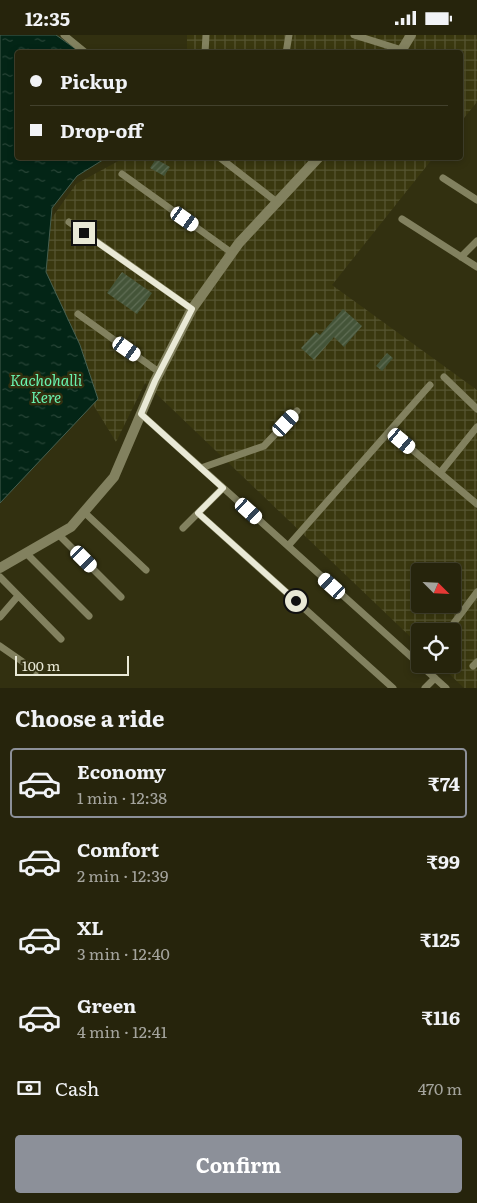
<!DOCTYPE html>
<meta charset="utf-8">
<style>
:root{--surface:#26240c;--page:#2e2c15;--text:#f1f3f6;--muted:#a4a49d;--line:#42412d;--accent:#8c9099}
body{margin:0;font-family:Literata,serif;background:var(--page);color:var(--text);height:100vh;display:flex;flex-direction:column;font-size:19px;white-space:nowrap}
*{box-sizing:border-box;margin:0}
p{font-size:16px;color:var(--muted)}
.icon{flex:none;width:28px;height:28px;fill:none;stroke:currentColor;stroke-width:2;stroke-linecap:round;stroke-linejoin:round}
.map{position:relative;height:653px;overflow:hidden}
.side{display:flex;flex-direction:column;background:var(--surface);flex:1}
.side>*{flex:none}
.hud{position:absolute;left:15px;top:15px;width:448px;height:110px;border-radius:5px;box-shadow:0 2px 8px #0003,0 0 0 1px var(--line);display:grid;align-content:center;height:110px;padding:0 15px;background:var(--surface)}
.needle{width:32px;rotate:114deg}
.buttons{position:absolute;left:411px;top:528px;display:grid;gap:10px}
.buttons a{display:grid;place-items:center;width:50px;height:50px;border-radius:5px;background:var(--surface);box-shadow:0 2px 8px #0003,0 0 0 1px var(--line);font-size:25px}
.scale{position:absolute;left:15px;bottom:12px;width:114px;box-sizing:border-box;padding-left:5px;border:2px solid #e9e9d6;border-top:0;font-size:14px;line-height:18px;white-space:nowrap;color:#e9e9d6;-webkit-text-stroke:4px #323010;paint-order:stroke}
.end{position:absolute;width:22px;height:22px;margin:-11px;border:6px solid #e9e9d6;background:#111;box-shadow:0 0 0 2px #111}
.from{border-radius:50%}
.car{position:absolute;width:15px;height:30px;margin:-15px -8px;border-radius:6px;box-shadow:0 0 4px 1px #0007;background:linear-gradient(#fff 24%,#345 0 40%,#fff 0 76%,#345 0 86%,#fff 0)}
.hud b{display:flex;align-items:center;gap:18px;height:48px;font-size:19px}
.hud b+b{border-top:1px solid var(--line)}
.hud i{width:12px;height:12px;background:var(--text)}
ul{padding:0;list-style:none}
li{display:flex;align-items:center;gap:15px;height:70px;margin:0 10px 8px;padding:0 5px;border:2px solid transparent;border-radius:5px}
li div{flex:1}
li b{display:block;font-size:19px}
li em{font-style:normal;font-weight:700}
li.active{border-color:var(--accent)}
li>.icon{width:45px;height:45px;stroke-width:1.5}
h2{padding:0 15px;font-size:22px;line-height:60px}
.pay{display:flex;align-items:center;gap:12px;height:55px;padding:0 15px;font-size:19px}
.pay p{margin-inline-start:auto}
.button{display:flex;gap:10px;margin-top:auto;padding:10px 15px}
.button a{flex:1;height:58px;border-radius:5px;background:var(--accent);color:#fff;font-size:20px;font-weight:700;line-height:58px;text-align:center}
.status{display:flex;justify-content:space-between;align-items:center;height:35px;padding:0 25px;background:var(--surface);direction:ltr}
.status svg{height:14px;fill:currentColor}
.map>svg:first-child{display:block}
.industrial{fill:url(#industrial-grid);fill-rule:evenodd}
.water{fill:url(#water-ripples);stroke:#486050}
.building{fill:url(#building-hatch)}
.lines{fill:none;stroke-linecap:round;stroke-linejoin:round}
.street{stroke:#82815f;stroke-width:7}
.secondary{stroke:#82815f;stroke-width:10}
.route{stroke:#e9e9d6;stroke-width:6}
.labels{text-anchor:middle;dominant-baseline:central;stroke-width:5;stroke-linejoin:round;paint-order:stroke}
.water-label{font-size:15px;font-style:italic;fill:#69f4b0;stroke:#323010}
</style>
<div class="status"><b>12:35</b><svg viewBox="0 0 49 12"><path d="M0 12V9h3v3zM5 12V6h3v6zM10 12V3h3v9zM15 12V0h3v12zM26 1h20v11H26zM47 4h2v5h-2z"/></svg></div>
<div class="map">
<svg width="477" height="653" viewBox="0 0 477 653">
<defs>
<pattern id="industrial-grid" width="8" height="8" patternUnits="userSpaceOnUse" patternTransform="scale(1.25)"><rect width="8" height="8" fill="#3a380f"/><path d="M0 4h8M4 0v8" fill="none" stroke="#565531"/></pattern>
<pattern id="water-ripples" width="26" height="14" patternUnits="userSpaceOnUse" patternTransform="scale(1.25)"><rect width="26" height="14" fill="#032516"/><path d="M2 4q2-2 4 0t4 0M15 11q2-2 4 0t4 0" fill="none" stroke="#284537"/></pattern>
<pattern id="building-hatch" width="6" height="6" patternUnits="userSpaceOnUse" patternTransform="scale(1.25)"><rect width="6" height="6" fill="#445438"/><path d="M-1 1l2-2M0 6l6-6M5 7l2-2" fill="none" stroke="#5f6d54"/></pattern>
</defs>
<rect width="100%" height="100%" fill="#323010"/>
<!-- industrial -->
<path class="industrial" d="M187,0h290v67l-17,21v-70h-273z
M124,123h309l-101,127 145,105v298h-13l-25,-24h13v-33h-32v15l-275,-263 -29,59 -22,-36 -52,-120 4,-60 30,-42zM420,536h32v33h-32z"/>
<!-- water -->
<path class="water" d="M0,0h56l24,17 -62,1v104l88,1 -29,18 -25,32 -6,64 34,73 18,54 -98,104z"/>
<!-- building -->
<path class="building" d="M156,124l14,8 -6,9 -14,-8z
M122,237l30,21 -15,21 -30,-21z
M343,274l19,17 -18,21 -10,-10 -20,23 -13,-12 15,-16 4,3z
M387,318l6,5 -11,13 -6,-5z"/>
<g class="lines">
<!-- street -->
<path class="street" d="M64,0l22,18
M354,0l48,15
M205,18l1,-18
M286,18l3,-18
M219,122l59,46
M122,139l110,79
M443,143l34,22
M402,184l75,48
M69,187l123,87
M461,222l16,-16
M78,279l81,58
M444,342l33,32
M141,379l305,274
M390,396l87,73
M201,433l63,-22 33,-35
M440,438l37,-46
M84,477l62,58
M198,478l195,175
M183,493l40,-40
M59,500l62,62
M288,511l142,-161
M26,518l63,63
M0,542l61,62
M0,582l18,-21
M448,596l29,-39
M0,611l36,25
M473,631l4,-4
M425,653l10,-10"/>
<!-- secondary -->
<path class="secondary" d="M400,18l11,-18
M0,533l71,-41 43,-50 41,-96 37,-72 47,-66 80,-86"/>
</g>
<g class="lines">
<!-- route -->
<path class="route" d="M84,198l108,76 -37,72 -14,33 82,74 -25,25 98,88"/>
</g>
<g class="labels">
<!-- water labels -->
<g class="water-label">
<text x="46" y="344">Kachohalli<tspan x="46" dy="17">Kere</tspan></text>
</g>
</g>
</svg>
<div class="buttons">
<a><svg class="needle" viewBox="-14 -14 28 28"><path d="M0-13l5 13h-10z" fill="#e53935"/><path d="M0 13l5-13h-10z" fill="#a4a49d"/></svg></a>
<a><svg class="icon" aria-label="locate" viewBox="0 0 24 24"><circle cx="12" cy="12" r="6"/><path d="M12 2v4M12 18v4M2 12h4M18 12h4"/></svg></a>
</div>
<div class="scale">100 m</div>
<i class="end from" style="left:296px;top:566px"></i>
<i class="end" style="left:84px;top:198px"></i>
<i class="car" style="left:185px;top:184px;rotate:125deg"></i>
<i class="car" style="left:127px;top:314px;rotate:125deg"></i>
<i class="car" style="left:286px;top:388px;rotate:43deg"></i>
<i class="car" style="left:402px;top:406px;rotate:130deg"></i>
<i class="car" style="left:249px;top:476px;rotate:132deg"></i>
<i class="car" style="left:84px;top:524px;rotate:135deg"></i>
<i class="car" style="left:332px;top:551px;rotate:312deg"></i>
<div class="hud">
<b><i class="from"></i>Pickup</b>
<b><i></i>Drop-off</b>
</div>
</div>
<section class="side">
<h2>Choose a ride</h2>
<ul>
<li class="active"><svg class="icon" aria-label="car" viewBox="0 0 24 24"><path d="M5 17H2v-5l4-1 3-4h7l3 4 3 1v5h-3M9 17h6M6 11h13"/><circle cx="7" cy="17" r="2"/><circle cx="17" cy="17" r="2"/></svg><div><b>Economy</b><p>1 min · 12:38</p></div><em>₹74</em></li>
<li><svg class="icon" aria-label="car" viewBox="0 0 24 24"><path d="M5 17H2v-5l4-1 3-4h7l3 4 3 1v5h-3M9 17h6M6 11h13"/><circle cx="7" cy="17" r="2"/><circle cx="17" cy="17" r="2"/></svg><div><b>Comfort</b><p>2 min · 12:39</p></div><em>₹99</em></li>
<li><svg class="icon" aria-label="car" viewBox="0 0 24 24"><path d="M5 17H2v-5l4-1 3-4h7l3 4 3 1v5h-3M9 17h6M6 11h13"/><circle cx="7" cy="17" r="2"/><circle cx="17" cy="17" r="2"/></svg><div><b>XL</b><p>3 min · 12:40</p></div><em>₹125</em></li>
<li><svg class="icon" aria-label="car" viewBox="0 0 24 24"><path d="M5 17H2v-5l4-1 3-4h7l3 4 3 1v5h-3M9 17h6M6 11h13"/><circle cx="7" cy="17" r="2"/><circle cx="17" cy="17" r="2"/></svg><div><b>Green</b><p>4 min · 12:41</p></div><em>₹116</em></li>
</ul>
<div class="pay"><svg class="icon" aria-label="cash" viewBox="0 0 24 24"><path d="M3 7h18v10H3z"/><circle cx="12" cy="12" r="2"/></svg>Cash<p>470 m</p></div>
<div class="button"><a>Confirm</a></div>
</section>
